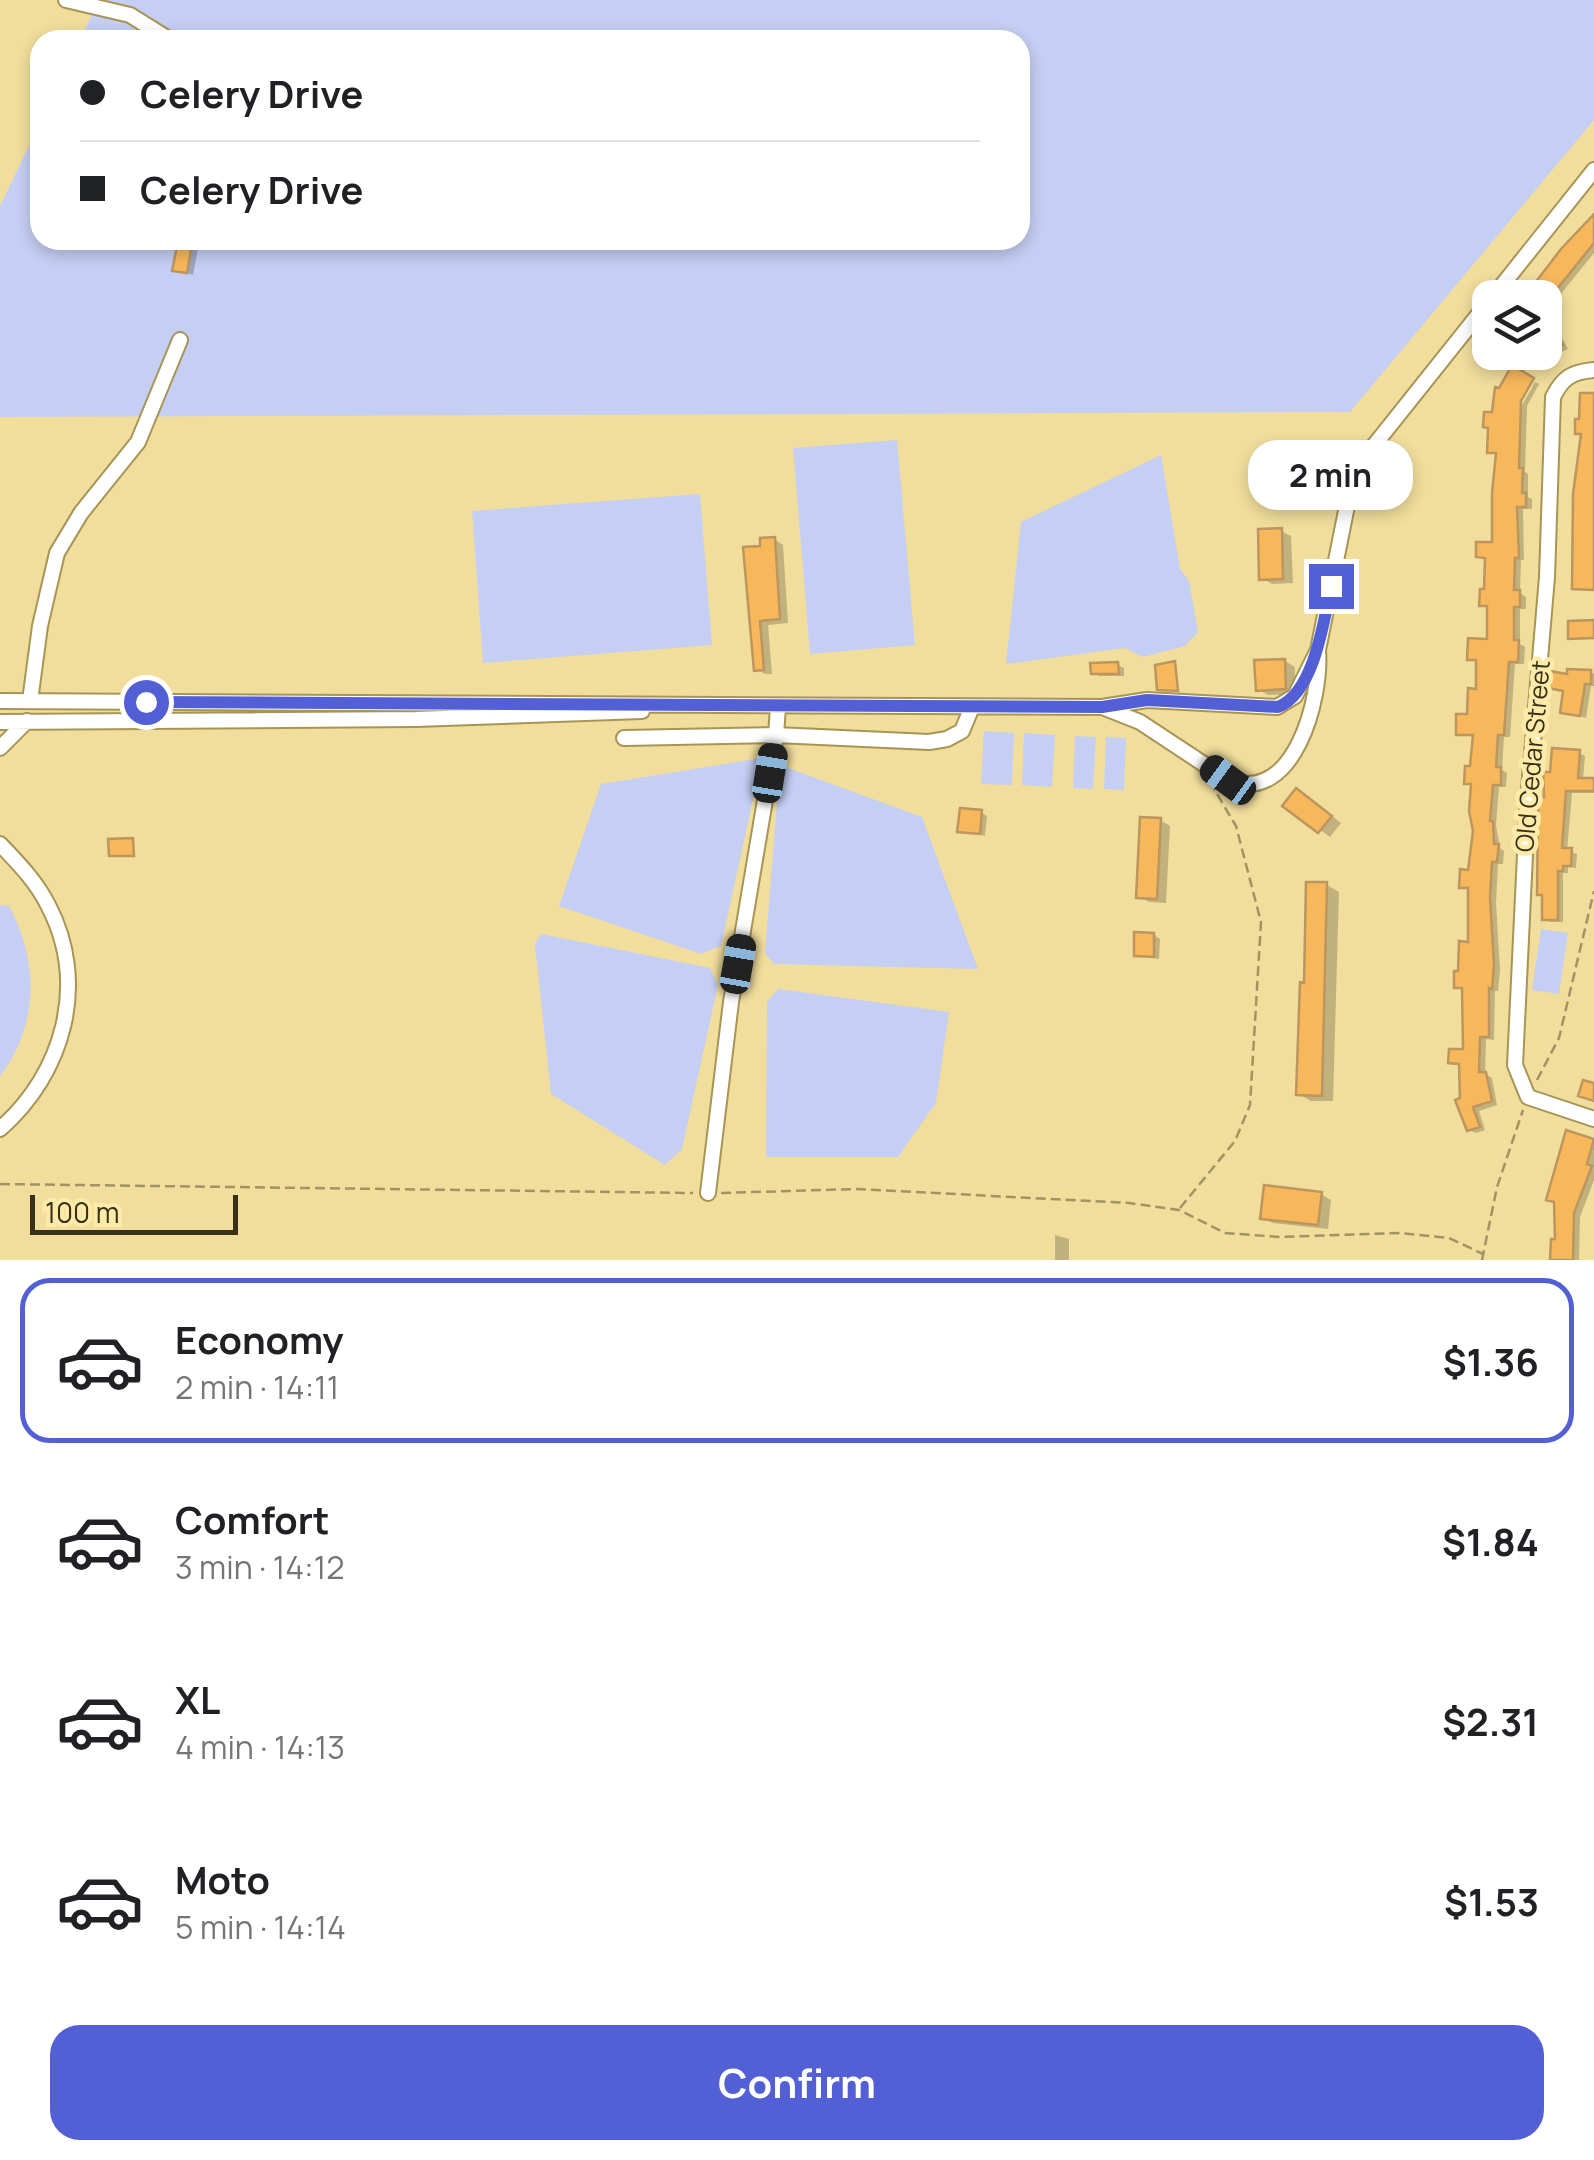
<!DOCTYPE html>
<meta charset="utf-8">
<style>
:root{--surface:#fff;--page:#f6f6f6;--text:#202124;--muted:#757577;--line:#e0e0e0;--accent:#525fd5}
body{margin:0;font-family:Manrope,sans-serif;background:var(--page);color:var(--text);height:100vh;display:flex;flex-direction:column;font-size:38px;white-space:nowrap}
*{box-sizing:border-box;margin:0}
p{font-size:32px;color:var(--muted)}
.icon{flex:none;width:55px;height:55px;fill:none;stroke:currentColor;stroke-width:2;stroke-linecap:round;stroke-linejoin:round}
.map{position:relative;height:1260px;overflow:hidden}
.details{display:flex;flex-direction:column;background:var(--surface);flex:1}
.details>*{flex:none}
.banner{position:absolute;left:30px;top:30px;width:1000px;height:220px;border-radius:30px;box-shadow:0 5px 15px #0003;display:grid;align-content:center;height:220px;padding:0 50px;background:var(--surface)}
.fabs{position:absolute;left:1472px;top:280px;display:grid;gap:20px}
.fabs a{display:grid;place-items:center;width:90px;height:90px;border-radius:20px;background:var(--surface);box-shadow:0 5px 15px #0003;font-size:50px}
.scale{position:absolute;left:30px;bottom:25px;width:208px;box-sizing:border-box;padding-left:10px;border:5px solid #383117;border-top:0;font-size:28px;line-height:35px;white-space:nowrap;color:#383117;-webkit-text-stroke:8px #feebaa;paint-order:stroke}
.end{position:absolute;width:45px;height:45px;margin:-22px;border:12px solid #525fd5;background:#fff;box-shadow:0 0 0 5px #fff}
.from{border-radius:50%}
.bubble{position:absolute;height:70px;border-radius:30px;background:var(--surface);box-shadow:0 5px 15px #0003;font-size:32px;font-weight:700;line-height:70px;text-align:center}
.car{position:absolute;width:30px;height:60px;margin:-30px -15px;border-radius:12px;box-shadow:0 0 8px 2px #0007;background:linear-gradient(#222 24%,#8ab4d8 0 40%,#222 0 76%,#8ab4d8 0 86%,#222 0)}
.banner b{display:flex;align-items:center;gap:35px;height:95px;font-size:38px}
.banner b+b{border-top:2px solid var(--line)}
.banner i{width:25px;height:25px;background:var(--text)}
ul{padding:18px 0 0;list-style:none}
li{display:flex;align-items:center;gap:30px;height:165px;margin:0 20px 15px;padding:0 30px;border:5px solid transparent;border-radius:30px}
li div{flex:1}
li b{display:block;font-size:38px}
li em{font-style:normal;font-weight:700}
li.selected{border-color:var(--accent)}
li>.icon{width:90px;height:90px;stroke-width:1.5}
.cta{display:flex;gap:20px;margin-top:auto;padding:20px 50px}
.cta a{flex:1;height:115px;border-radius:30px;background:var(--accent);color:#fff;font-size:40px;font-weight:700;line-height:115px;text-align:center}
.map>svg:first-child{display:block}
.green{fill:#c5cef3}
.shadow{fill:#0003}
.building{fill:#f7b85c;stroke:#bc955f;stroke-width:2.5}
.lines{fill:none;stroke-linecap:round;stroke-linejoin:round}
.minor-casing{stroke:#a79556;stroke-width:18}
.path{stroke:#a19363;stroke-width:2.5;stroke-dasharray:10 5;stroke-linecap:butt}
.minor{stroke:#fff;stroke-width:14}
.route{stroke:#525fd5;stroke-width:12}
.labels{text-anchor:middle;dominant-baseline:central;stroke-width:9;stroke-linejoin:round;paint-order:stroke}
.street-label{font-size:25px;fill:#383117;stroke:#feebaa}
</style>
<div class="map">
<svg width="1594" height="1260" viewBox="0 0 1594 1260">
<rect width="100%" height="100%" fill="#f1de9d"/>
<!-- green -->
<path class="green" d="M99,0h1495v120l-244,292 -1350,5v-211l40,-83v117h980v-200h-940z
M897,440l18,205 -105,9 -17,-206z
M1161,455l19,114 9,12 9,51 -13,14 -42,11 -18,-9 -119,16 15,-142z
M700,494l12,151 -229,18 -11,-152z
M984,731l30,2 -2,52 -31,-1z
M1024,733l31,2 -3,52 -30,-2z
M1075,736l21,1 -3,52 -20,-1z
M1106,737l20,1 -2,52 -20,-1z
M762,758l-41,188 -20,8 -142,-48 42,-122z
M780,765l142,52 56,152 -204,-5 -9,-11z
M0,905l9,1c30,55 30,119 -9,170z
M1541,929l27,4 -9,61 -27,-4z
M541,934l169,34 8,17 -36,164 -17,16 -114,-71 -16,-150z
M778,989l171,23 -13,91 -38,54h-132l1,-155z"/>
<!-- shadow -->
<path class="shadow" d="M1594,218v35l-38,47 -20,-14z
M192,246l6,3 -5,26 -18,-6z
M1550,324l6,3 12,22 -13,6 -10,-12v-17z
M1535,382l4,2 -12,22 -2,66 3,2v23l4,2v10h-9l1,51h-3l-1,33 6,4v12h-6v35l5,3 -1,17h-9l-5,73h-6l-2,33 5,3 -1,14h-7l-3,38 4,23 4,3 -1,13h-5l-2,39 4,67 -2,21h-3l-1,49 -8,-1 -1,35 7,4 5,27 -18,6 6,19 -9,3 -7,-3 -7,-30 -1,-34 -10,-4 14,-10 -1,-61 -8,-5 15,-42 -3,-54 -6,-4 8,-13 5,-42 -1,-45 -7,-4 6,-13 2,-32 -16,-3 19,-43 -2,-29 -6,-4 20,-16v-33l-8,-5 5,-12 -2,-32 -6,-4 16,-11 3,-89 -8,-5 23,-40 4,3z
M1281,531l10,5 2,47 -21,1 -10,-6z
M774,539l9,6 5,78 -20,2 4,49h-7l-9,-5 7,-120z
M1285,661l10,6 -1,27 -26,1 -10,-6z
M1118,665l6,3v8h-25l-6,-3z
M1591,672l3,2v12h-3l-5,32 -23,-6 2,-20 -14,-5 19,-10z
M1579,753l6,3 -2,24h11v13h-22l-5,58 10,3 -1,14 -8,-1v6h-5v49h-13l-6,-3v-23l-5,-3 7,-94 7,-24z
M1307,797l34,26 -11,14 -44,-32z
M981,812l6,4 -2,20 -25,-6z
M1160,820l10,6 -4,77 -17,-1 -10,-6z
M1327,885l12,7 -6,209h-22l-12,-7 8,-109z
M1154,935l6,4 -1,20 -23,-4z
M1568,1134l26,8v38l-14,37 -1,43h-27l5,-18z
M1321,1194l10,6 -3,29 -55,-6 -10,-5z
M1055,1235l14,4v21h-14z"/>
<!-- building -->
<path class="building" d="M1594,214v29l-45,56 -17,-12 29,-38z
M178,241l14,3 -5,29 -15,-2z
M1545,311l18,34 -18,10z
M1512,365l22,13 -13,23 -2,67h4l-1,25h4v14h-9l2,51h-4l-1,32h6v17h-6v33h5l-1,22h-9l-5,73h-6l-2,32h5v18h-8l-3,36h3l1,23h5l-2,18h-5l-2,36 4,67 -2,24 -3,-1v49h-9l-1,35h7l6,29 -19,6 7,20 -13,4 -12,-31 5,-2 -1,-34 -11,-1 1,-14h14l-1,-61h-8v-17h4l1,-30 9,1v-54h-9l1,-19 8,1 5,-39 -4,-20 2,-27h-7l1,-18h5l3,-31h-17v-21h11l1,-26 8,1v-29h-9l1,-22 19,1v-33h-8l1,-17h4l1,-31 -9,-1v-15h16v-49l4,-40h-9l1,-25 -5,-1 1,-15h8l3,-25 4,1z
M1580,393h14v197l-22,-1 1,-95 8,-60h-6v-15h4z
M1282,528l1,51 -24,1 -1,-51z
M775,537l5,82 -20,2 4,49 -10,1 -11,-124 17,-1v-8z
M1594,620v18l-26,1v-18z
M1285,659l1,30 -30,2 -2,-31z
M1175,661l3,30 -21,-1 -2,-25z
M1118,662l1,12h-28l-1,-11z
M1567,669l24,1v14h-6l-5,32 -20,-3 3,-22 -15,-3 2,-17 17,3z
M1552,748l28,2 -2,28h16v13h-28l-4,57h10l-1,18h-8v5h-5v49h-16v-25h-5l1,-82 1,-17 5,1 -1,-25h7z
M1296,788l36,28 -14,17 -36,-27z
M960,808l22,2 -2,24 -23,-2z
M1140,817l21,1 -4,81 -21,-1z
M133,838l1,18h-25l-1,-17z
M1306,882h21l-5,214 -26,-1 4,-113 4,1z
M1134,932l20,1v24l-20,-1z
M1583,1080l11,3v18l-16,-5z
M1566,1130l28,9 -7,25 5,2 -18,47 -1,47h-23l1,-21h4l-1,-37 -8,-2z
M1264,1185l58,7 -4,33 -58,-6z"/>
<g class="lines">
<!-- minor casing -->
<g class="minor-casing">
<path id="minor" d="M66,0l64,15 40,25
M1492,298l102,-128
M1594,370c-22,2 -31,7 -41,27l-6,180 -20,235 -12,253 13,32 66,22
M0,701l1102,6 45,-7 130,7 18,-11 23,-46
M30,701l10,-75 17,-73 24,-40 57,-71 42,-102
M1102,707l38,15 88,58c66,26 94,-82 90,-130l32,-159 14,-33 126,-158
M0,722l416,-3 226,-8
M624,738l152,-3 153,7 18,-3 15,-8 10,-24
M0,748l27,-27
M0,844c18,19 36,37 48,61 41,78 16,168 -48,224
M708,1193l23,-191 45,-267 2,-28"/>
</g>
<!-- path -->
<path class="path" d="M1537,1080l22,-42 35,-147
M0,1184l693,9
M721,1193l136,-4 272,14 50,7 46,23 55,4 120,-4 49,5 34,16
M1180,1208l55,-67 15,-36 11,-183 -25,-96 -22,-37
M1482,1260l15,-73 26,-77"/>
<!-- minor -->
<use href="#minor" class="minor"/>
</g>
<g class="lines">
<!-- route -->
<path class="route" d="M146,702l956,5 45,-7 131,7c36,-14 46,-86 53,-121"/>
</g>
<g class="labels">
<!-- street labels -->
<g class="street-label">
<text transform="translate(1532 756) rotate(-85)">Old Cedar Street</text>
</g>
</g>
</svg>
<div class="fabs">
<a><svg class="icon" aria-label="layers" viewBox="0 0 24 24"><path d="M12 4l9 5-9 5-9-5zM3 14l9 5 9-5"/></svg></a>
</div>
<div class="scale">100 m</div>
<i class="end from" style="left:146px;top:702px"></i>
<i class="end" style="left:1331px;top:586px"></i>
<div class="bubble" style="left:1248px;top:440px;width:165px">2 min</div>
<i class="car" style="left:770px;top:773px;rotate:9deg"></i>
<i class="car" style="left:1228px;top:780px;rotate:306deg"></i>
<i class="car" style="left:738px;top:964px;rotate:10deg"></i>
<div class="banner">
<b><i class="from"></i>Celery Drive</b>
<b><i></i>Celery Drive</b>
</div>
</div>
<section class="details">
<ul>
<li class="selected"><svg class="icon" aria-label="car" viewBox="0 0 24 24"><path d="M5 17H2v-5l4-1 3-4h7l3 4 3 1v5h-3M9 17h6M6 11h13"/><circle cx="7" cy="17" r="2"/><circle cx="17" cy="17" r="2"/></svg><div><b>Economy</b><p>2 min · 14:11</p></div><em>$1.36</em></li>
<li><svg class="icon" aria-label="car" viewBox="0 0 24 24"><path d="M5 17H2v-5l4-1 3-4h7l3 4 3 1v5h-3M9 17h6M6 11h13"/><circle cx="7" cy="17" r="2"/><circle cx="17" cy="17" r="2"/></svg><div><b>Comfort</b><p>3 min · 14:12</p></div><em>$1.84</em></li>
<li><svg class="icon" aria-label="car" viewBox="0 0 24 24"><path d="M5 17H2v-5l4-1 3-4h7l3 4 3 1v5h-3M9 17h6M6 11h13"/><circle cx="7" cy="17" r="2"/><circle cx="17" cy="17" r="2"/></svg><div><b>XL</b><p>4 min · 14:13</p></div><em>$2.31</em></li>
<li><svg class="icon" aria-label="car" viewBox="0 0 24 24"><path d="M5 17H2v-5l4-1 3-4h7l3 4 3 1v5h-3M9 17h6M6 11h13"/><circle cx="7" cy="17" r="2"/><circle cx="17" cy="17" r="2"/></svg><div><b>Moto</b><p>5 min · 14:14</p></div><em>$1.53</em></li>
</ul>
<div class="cta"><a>Confirm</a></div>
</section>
